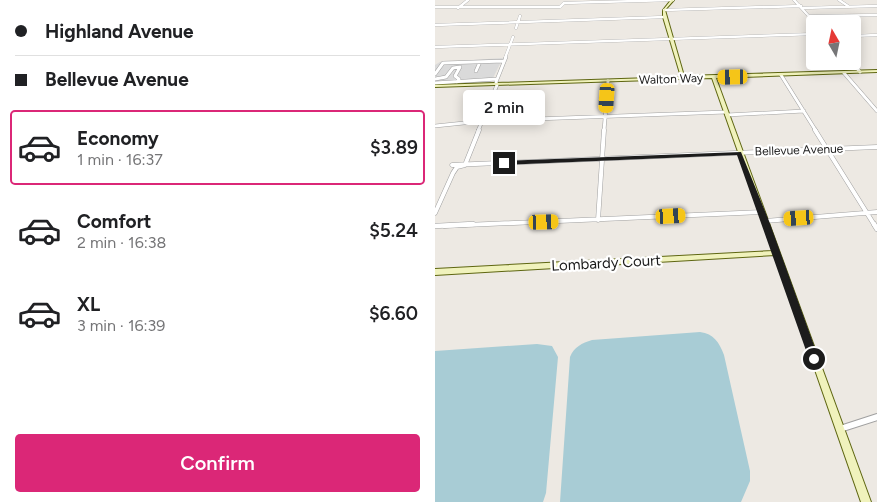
<!DOCTYPE html>
<meta charset="utf-8">
<style>
:root{--surface:#fff;--page:#f6f6f6;--text:#202124;--muted:#757577;--line:#e0e0e0;--accent:#db2777}
body{margin:0;font-family:Figtree,sans-serif;background:var(--page);color:var(--text);height:100vh;display:flex;flex-direction:column;font-size:19px;white-space:nowrap}
*{box-sizing:border-box;margin:0}
p{font-size:16px;color:var(--muted)}
.icon{flex:none;width:28px;height:28px;fill:none;stroke:currentColor;stroke-width:2;stroke-linecap:round;stroke-linejoin:round}
.map{position:relative;flex:1;overflow:hidden}
.side{display:flex;flex-direction:column;background:var(--surface);width:435px}
.side>*{flex:none}
.guide{display:grid;align-content:center;height:110px;padding:0 15px;background:var(--surface)}
.needle{width:32px;rotate:351deg}
.tools{position:absolute;left:371px;top:15px;display:grid;gap:10px}
.tools a{display:grid;place-items:center;width:55px;height:55px;border-radius:5px;background:var(--surface);box-shadow:0 2px 12px #0003;font-size:25px}
.end{position:absolute;width:22px;height:22px;margin:-11px;border:6px solid #1c1c1c;background:#fff;box-shadow:0 0 0 2px #fff}
.from{border-radius:50%}
.bubble{position:absolute;height:35px;border-radius:5px;background:var(--surface);box-shadow:0 2px 12px #0003;font-size:16px;font-weight:600;line-height:35px;text-align:center}
.car{position:absolute;width:15px;height:30px;margin:-15px -8px;border-radius:6px;box-shadow:0 0 4px 1px #0007;background:linear-gradient(#f5c518 24%,#345 0 40%,#f5c518 0 76%,#345 0 86%,#f5c518 0)}
.guide b{display:flex;align-items:center;gap:18px;height:48px;font-size:19px}
.guide b+b{border-top:1px solid var(--line)}
.guide i{width:12px;height:12px;background:var(--text)}
ul{padding:0;list-style:none}
li{display:flex;align-items:center;gap:15px;height:75px;margin:0 10px 8px;padding:0 5px;border:2px solid transparent;border-radius:5px}
li div{flex:1}
li b{display:block;font-size:19px}
li em{font-style:normal;font-weight:600}
li.current{border-color:var(--accent)}
li>.icon{width:45px;height:45px;stroke-width:1.5}
.cta{display:flex;gap:10px;margin-top:auto;padding:10px 15px}
.cta a{flex:1;height:58px;border-radius:5px;background:var(--accent);color:#fff;font-size:20px;font-weight:600;line-height:58px;text-align:center}
main{display:flex;flex:1;min-height:0}
.map>svg:first-child{display:block}
.residential{fill:#dadada}
.water{fill:#a8ccd5}
.lines{fill:none;stroke-linecap:round;stroke-linejoin:round}
.street-far4-casing{stroke:#a0a0a0;stroke-width:3}
.street-far3-casing{stroke:#a0a0a0;stroke-width:4}
.street-far2-casing{stroke:#a0a0a0;stroke-width:5}
.street-far1-casing{stroke:#a0a0a0;stroke-width:5.5}
.street-casing{stroke:#a0a0a0;stroke-width:8}
.secondary-casing{stroke:#5e6611;stroke-width:2}
.street-far4{stroke:#fff;stroke-width:2.5}
.street-far3{stroke:#fff;stroke-width:3}
.street-far2{stroke:#fff;stroke-width:4}
.street-far1{stroke:#fff;stroke-width:4.5}
.street{stroke:#fff;stroke-width:6}
.secondary{fill:#f0f2bc;fill-rule:evenodd}
.route{fill:#1c1c1c}
.labels{text-anchor:middle;dominant-baseline:central;stroke-width:4.5;stroke-linejoin:round;paint-order:stroke}
.far-street-label{font-size:12px;fill:#1c1c1c;stroke:#fff}
.street-label{font-size:15px;fill:#1c1c1c;stroke:#fff}
</style>
<main>
<section class="side">
<div class="guide">
<b><i class="from"></i>Highland Avenue</b>
<b><i></i>Bellevue Avenue</b>
</div>
<ul>
<li class="current"><svg class="icon" aria-label="car" viewBox="0 0 24 24"><path d="M5 17H2v-5l4-1 3-4h7l3 4 3 1v5h-3M9 17h6M6 11h13"/><circle cx="7" cy="17" r="2"/><circle cx="17" cy="17" r="2"/></svg><div><b>Economy</b><p>1 min · 16:37</p></div><em>$3.89</em></li>
<li><svg class="icon" aria-label="car" viewBox="0 0 24 24"><path d="M5 17H2v-5l4-1 3-4h7l3 4 3 1v5h-3M9 17h6M6 11h13"/><circle cx="7" cy="17" r="2"/><circle cx="17" cy="17" r="2"/></svg><div><b>Comfort</b><p>2 min · 16:38</p></div><em>$5.24</em></li>
<li><svg class="icon" aria-label="car" viewBox="0 0 24 24"><path d="M5 17H2v-5l4-1 3-4h7l3 4 3 1v5h-3M9 17h6M6 11h13"/><circle cx="7" cy="17" r="2"/><circle cx="17" cy="17" r="2"/></svg><div><b>XL</b><p>3 min · 16:39</p></div><em>$6.60</em></li>
</ul>
<div class="cta"><a>Confirm</a></div>
</section>
<div class="map">
<svg width="442" height="502" viewBox="0 0 442 502">
<rect width="100%" height="100%" fill="#ede9e3"/>
<!-- residential -->
<path class="residential" d="M68,58l-12,24 -56,3v-20l5,-3z"/>
<!-- water -->
<path class="water" d="M265,332c14,2 19,10 24,23l26,116v10l-9,21h-181l10,-145c4,-10 12,-14 22,-17z
M102,344l15,2 6,11 -12,136 -3,9h-108v-151z"/>
<g class="lines">
<!-- street-far4 casing -->
<g class="street-far4-casing">
<path id="street-far4" d="M359,0l22,24
M404,0l9,6
M0,7h125l4,-4 109,-3
M23,8l10,-8
M367,8l75,-2
M229,10l137,-4
M374,16l68,-1
M0,25l230,-8
M81,28l4,-12
M418,36l24,-1
M0,47l380,-13
M70,58l8,-21"/>
</g>
<!-- street-far3 casing -->
<g class="street-far3-casing">
<path id="street-far3" d="M416,61l9,11
M41,71l4,-9
M409,73l33,38
M0,74l8,-11 61,-2
M346,75l35,56
M0,79l11,-2 7,-9 7,-1 -5,9 4,3 -2,3
M0,83l62,-4
M292,115l77,-4
M0,126l48,-5 243,-9
M43,131l19,-46 -1,-3 10,-25
M169,131l4,-50"/>
</g>
<!-- street-far2 casing -->
<g class="street-far2-casing">
<path id="street-far2" d="M380,130l60,96
M17,165l425,-18
M0,213l18,-40 4,-6 8,-2 14,-35
M163,220l6,-90
M330,221l112,-9
M9,226l318,-14"/>
</g>
<!-- street-far1 casing -->
<g class="street-far1-casing">
<path id="street-far1" d="M439,224l3,5
M0,226l38,-2"/>
</g>
<!-- street casing -->
<g class="street-casing">
<path id="street" d="M405,429l37,-12"/>
</g>
<!-- secondary casing -->
<g class="secondary-casing">
<path id="secondary" d="M236,0h3l-9,10 2,7 17,59 193,-6v2l-161,6 155,424h-10l-86,-247 -340,20v-6l338,-18 -61,-173 -277,9v-2l246,-8 -18,-60v-7z"/>
</g>
<!-- street-far4 -->
<use href="#street-far4" class="street-far4"/>
<!-- street-far3 -->
<use href="#street-far3" class="street-far3"/>
<!-- street-far2 -->
<use href="#street-far2" class="street-far2"/>
<!-- street-far1 -->
<use href="#street-far1" class="street-far1"/>
<!-- street -->
<use href="#street" class="street"/>
<!-- secondary -->
<use href="#secondary" class="secondary"/>
</g>
<!-- route -->
<path class="route" d="M306,152l28,69 50,138 -5,5 -5,-5 -72,-204 -233,10 -3,-2 3,-2z"/>
<g class="labels">
<!-- far-street labels -->
<g class="far-street-label">
<text transform="translate(236 79) rotate(-2)">Walton Way</text>
<text transform="translate(364 150) rotate(-2)">Bellevue Avenue</text>
</g>
<!-- street labels -->
<g class="street-label">
<text transform="translate(171 263) rotate(-3)">Lombardy Court</text>
</g>
</g>
</svg>
<div class="tools">
<a><svg class="needle" viewBox="-14 -14 28 28"><path d="M0-13l5 13h-10z" fill="#e53935"/><path d="M0 13l5-13h-10z" fill="#757577"/></svg></a>
</div>
<i class="end from" style="left:379px;top:359px"></i>
<i class="end" style="left:69px;top:163px"></i>
<div class="bubble" style="left:28px;top:90px;width:82px">2 min</div>
<i class="car" style="left:298px;top:77px;rotate:269deg"></i>
<i class="car" style="left:172px;top:98px;rotate:184deg"></i>
<i class="car" style="left:236px;top:216px;rotate:87deg"></i>
<i class="car" style="left:364px;top:218px;rotate:266deg"></i>
<i class="car" style="left:109px;top:222px;rotate:88deg"></i>
</div>
</main>
